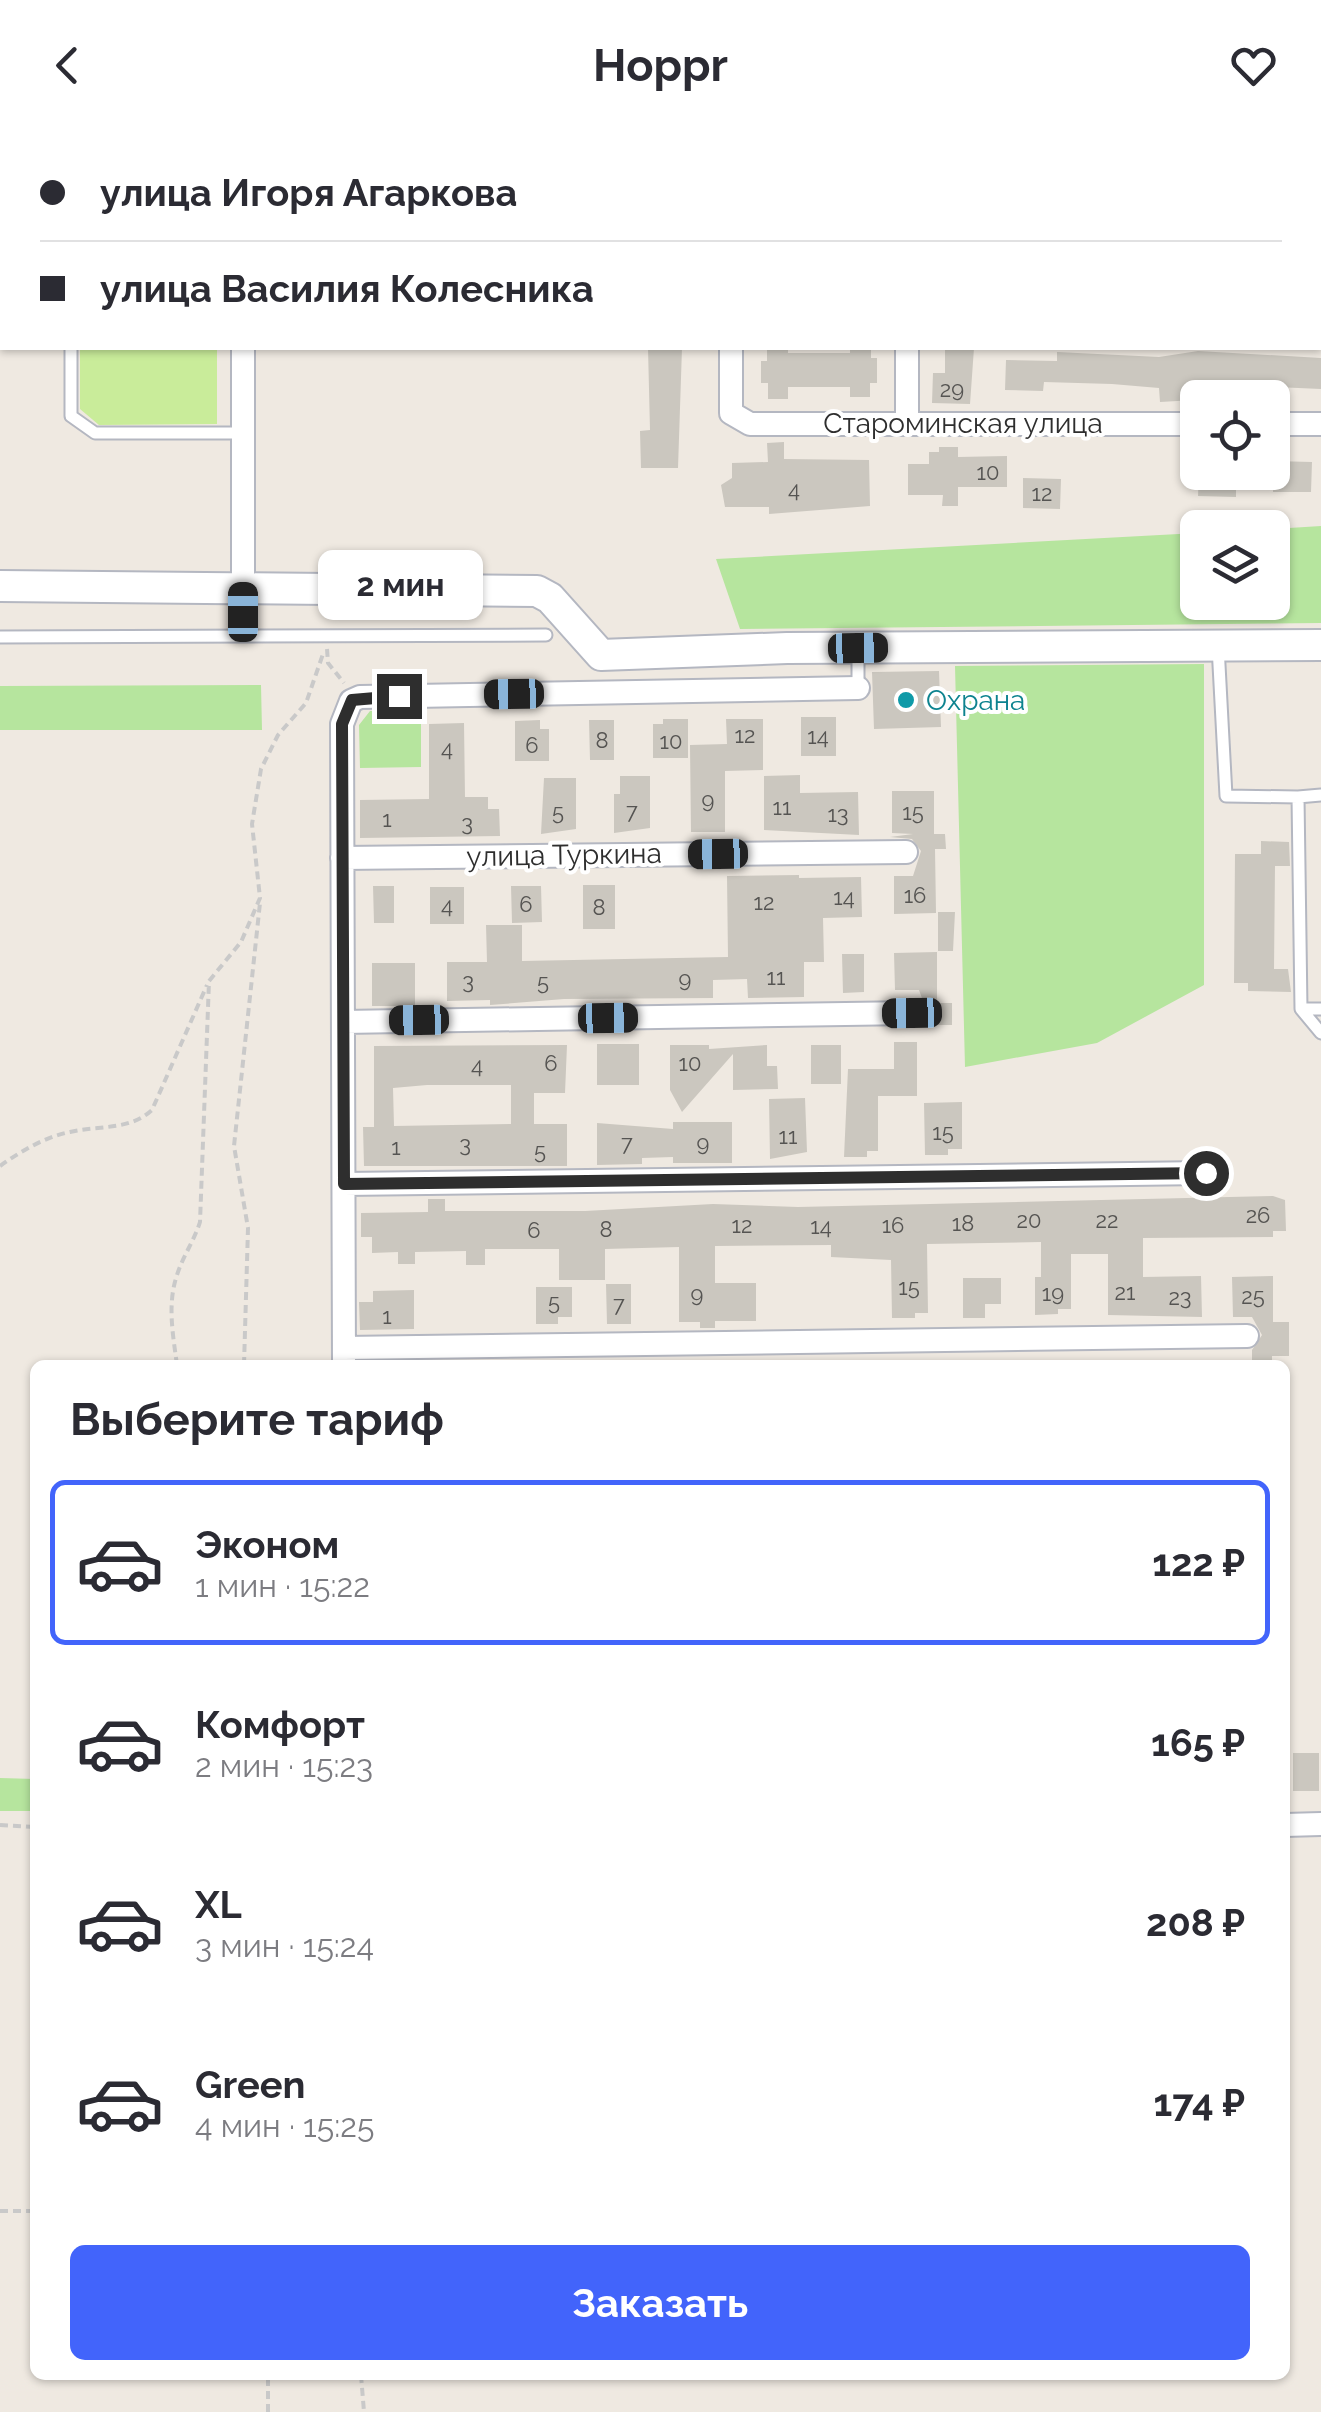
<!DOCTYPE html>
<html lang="ru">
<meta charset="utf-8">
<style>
:root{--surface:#fff;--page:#f2f2f3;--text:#2b2b33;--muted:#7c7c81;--line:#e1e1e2;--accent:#4264fb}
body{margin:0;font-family:Raleway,sans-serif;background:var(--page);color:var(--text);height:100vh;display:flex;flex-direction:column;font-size:38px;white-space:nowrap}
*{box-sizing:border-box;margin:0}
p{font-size:32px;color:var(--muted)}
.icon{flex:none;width:55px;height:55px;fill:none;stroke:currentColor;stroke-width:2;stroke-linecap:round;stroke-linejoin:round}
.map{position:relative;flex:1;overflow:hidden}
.side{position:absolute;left:30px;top:1230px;width:1260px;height:1020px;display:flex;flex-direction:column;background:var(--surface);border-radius:15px;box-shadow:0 2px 8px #0004}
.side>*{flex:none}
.banner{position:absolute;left:0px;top:0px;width:1322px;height:220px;box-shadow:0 2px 8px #0004;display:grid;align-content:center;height:220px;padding:0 40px;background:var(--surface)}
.fabs{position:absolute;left:1180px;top:250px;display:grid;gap:20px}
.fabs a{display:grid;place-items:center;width:110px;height:110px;border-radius:15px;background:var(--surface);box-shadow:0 2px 8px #0004;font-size:50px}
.end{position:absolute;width:45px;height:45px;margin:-22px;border:12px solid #2e2e2e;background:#fff;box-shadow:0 0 0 5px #fff}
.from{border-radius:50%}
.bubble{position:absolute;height:70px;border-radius:15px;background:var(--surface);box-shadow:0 2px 8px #0004;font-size:32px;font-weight:700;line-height:70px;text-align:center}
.car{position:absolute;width:30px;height:60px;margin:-30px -15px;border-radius:12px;box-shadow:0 0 8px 2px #0007;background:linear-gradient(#222 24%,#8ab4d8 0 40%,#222 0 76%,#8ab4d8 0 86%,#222 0)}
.banner b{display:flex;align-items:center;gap:35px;height:95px;font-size:38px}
.banner b+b{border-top:2px solid var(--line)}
.banner i{width:25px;height:25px;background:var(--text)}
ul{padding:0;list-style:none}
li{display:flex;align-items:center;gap:30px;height:165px;margin:0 20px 15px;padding:0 20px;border:5px solid transparent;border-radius:15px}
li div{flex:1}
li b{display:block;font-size:38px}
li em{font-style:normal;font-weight:700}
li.active{border-color:var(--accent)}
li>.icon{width:90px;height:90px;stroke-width:1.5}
h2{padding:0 40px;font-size:45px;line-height:120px}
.cta{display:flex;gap:20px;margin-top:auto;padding:20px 40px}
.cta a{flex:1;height:115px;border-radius:15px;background:var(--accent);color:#fff;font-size:40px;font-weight:700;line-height:115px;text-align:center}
header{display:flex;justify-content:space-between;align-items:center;height:130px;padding:0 40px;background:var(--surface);font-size:45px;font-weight:700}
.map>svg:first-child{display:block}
.green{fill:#b6e59e}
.pitch{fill:#c9ec9a}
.building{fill:#cbc7bf;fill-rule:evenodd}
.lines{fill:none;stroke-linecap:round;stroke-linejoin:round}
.lane-casing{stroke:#b4b7c1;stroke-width:15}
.street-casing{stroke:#b4b7c1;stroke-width:26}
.secondary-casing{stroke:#b4b7c1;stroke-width:34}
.path{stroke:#c9c9c9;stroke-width:4;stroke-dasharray:8 5;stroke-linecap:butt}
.lane{stroke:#fff;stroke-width:11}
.street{stroke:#fff;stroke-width:22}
.secondary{stroke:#fff;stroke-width:30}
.route{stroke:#2e2e2e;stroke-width:12}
.culture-dot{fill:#0f9aa8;stroke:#fff;stroke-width:4}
.labels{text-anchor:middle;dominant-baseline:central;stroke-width:8;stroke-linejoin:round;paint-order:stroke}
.number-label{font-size:22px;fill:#555452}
.street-label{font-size:28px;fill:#2e2e2e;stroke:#fff}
.culture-label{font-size:28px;fill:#0d838f;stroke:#fff;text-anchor:start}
</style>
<header><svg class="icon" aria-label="back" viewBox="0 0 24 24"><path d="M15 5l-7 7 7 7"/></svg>Hoppr<svg class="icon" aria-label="heart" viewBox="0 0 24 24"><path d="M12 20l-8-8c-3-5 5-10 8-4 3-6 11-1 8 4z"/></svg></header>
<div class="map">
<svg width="1321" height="2282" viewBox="0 0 1321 2282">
<rect width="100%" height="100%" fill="#efe9e1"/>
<!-- green -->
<path class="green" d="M1321,396v97l-581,6 -24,-70 481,-26 1,69h74l1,-73z
M1204,534v321l-107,58 -132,24 -10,-401z
M261,555l1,45h-262v-44z
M370,581h51v56l-61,1 -1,-43z
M0,1648l35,1v32h-35z"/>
<!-- pitch -->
<path class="pitch" d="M80,218h137v76l-118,1 -19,-16z"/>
<!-- building -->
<path class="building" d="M648,218h34l-4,120h-37l-1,-37 10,-1z
M767,218h21v5h62v-5h21v10h6v25h-7v14h-20v-10h-62v12h-20v-16h-7v-22h6z
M945,218h29l-4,56 -38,-1 1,-30h12z
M1198,221l123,7v31l-92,-4v13l-69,4 -1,-14 -47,-4 -68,-2 -1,9 -38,-1 1,-30 51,1v-9l102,5z
M784,312v17l85,1 1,46 -101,8v-7h-44l-4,-22 11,-7v-15l36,-1 -1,-19z
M939,317h19v10l49,-1v31h-49v19h-16l1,-11h-35v-31h21v-12h10z
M1274,331l38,1 -1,30h-38z
M1199,342h37v25l-38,-1z
M1023,348l38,1 -1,30 -37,-1z
M939,541l2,56 -67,2 -2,-57z
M801,587h35v39h-35z
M663,589h25v39h-35v-34h10z
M726,589h37v51l-38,1v61h-34l-1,-87 37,-1z
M540,590v9h9v32h-34v-40z
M589,590h25v40h-24z
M464,593l1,74h23v12h11l1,27 -140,2v-38l69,-1v-75z
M800,645v18l58,-1 1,43 -95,-5v-54z
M620,646h30v52l-36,5v-39h6z
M544,648h32v51l-35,5z
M892,661h42v43h11l1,15h-11l1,64 -42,1v-38h19l8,-25 -9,-12 -22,-2 23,-3 -21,-1z
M1261,711l28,1 1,24h-15l-1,103h14l3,23 -43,-1v-8h-14l1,-129h26z
M799,745v3l62,-1 1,40 -39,1 1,44h-20v35l-56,1 -1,-19 -34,1v18l-149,1 -74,6v-5l-43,1v-39h40l-1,-37h36v36l206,-4 -1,-81z
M583,755h32v44h-32z
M373,756h21v37h-20z
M511,756h30l1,36 -30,1z
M430,757h34v37h-34z
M938,782h17l-2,39h-15z
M937,822v51h15v22h-32l7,-13 -8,-22h-24l-1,-37z
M842,824h22v38l-21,1z
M372,833h43v43h-43z
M894,912h23v54h-39v55h-11v6h-23l4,-88h46z
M597,914h42v41h-42z
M567,915l-2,48h-31v31h33v42h-203l-1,-39h11v-81zM427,955h84v39l-117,2 -1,-38z
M670,915h39v4l58,-4v21h10l1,23 -45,1v-36l-51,58 -12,-22z
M811,915h30v39h-30z
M805,968l2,54 -37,7 -1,-60z
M962,972v47h-14v6h-23l-1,-52z
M673,992h59v41h-59v-6l-31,1v6l-45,1v-42l76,6z
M1273,1066l12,4 1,31h-13v6l-130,1v39l58,-1 1,41 -94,-2v-61h-37v55h-13v5l-23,1v-38h6v-35l-114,2 1,69h-13v5h-23l-1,-58 -60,-3v-12l-116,1v37h41v38h-41v7h-15v-6h-21v-75l-74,2v31h-46v-31h-74v16h-19v-14l-51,1v12h-17v-12l-26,1v-16h-11v-24l67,-1v-13h17v12h140l128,-7 85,3z
M1273,1146v46h16v34h-17v9h-20v-15l10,-15 -10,-18h-19l-1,-40z
M963,1148h38v26h-16v14h-22z
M606,1154h25v40h-24z
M536,1157h36v30h-14v7h-22z
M414,1160v39l-54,1 -1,-28h14v-11z
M1293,1623h26v38h-26z"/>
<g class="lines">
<!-- lane casing -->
<g class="lane-casing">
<path id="lane" d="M34,0v2
M71,0v2
M0,138h2
M71,218v68l24,17h148
M243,458v48
M0,507l546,-2
M1218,516l8,150 72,1 3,212h20
M858,518v40
M1298,667l23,-2
M1301,879l20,24"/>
</g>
<!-- street casing -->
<g class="street-casing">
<path id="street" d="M731,0v2
M243,2v-2
M908,2v-2
M1320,117h1
M731,218v65l19,11h448
M907,218v74
M1272,294h49
M243,458v-240
M342,728l564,-6
M343,892l569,-9
M344,1054l862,-11
M344,1218l903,-12
M344,1235l-2,-641 9,-23 9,-4 498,-9
M1285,1695l36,-1"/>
</g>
<!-- secondary casing -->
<g class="secondary-casing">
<path id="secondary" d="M0,456l537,5 13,7 51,57 186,-7 534,-3"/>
</g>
<!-- path -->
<path class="path" d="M327,519l1,14 16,20
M0,1036c21,-15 45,-29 70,-34 29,-7 59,-1 82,-22l55,-125
M177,1235c-4,-30 -10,-61 0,-90 6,-19 17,-34 23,-53l9,-241 32,-39 19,-44 -8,-74 9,-55 17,-34 28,-32 17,-49
M244,1235l4,-137 -14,-82 26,-243
M0,1695l35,2
M0,2081h35
M361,2245l3,37
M268,2282v-37"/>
<!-- lane -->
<use href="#lane" class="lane"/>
<!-- street -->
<use href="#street" class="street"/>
<!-- secondary -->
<use href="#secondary" class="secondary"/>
</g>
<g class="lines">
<!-- route -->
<path class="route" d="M399,566l-47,4 -10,24 2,460 862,-11"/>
</g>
<!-- markers -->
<circle class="culture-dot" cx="906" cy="570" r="10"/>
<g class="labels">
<!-- number labels -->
<g class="number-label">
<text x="952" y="259">29</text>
<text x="988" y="342">10</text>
<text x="794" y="359">4</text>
<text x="1042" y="363">12</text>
<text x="745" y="605">12</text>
<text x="818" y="606">14</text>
<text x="602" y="610">8</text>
<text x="671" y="611">10</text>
<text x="532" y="615">6</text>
<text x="447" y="618">4</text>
<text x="708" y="670">9</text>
<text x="782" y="677">11</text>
<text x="632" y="681">7</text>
<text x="558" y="682">5</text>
<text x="913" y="682">15</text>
<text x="838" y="684">13</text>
<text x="387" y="689">1</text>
<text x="467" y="693">3</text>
<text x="915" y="765">16</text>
<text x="844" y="767">14</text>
<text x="764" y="772">12</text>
<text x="526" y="774">6</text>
<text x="447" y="775">4</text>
<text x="599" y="777">8</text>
<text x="776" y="847">11</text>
<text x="685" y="849">9</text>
<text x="468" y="851">3</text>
<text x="543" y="852">5</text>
<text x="551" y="933">6</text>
<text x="690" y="933">10</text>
<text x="477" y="935">4</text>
<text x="943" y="1002">15</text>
<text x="788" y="1006">11</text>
<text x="627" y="1013">7</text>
<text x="703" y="1013">9</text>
<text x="465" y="1014">3</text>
<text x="396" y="1017">1</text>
<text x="540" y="1021">5</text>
<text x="1258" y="1085">26</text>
<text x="1029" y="1090">20</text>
<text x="1107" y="1090">22</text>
<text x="963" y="1093">18</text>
<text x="742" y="1095">12</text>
<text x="893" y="1095">16</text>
<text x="821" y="1096">14</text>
<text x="606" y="1099">8</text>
<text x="534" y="1100">6</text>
<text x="909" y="1157">15</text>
<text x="1125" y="1162">21</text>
<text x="1053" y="1163">19</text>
<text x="697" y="1164">9</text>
<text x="1253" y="1166">25</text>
<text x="1180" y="1167">23</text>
<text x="554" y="1172">5</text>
<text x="619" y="1174">7</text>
<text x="387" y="1186">1</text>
</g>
<!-- street labels -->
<g class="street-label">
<text x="963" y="293">Староминская улица</text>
<text transform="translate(564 725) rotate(-1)">улица Туркина</text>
</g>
<!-- culture labels -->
<g class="culture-label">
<text x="926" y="570">Охрана</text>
</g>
</g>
</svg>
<div class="fabs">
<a><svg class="icon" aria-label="locate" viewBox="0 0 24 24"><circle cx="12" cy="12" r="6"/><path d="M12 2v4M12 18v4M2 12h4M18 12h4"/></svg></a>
<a><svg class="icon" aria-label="layers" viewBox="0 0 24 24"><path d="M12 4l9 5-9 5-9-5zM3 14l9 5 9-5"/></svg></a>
</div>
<i class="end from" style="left:1206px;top:1043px"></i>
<i class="end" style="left:399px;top:566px"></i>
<div class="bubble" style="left:318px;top:420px;width:165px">2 мин</div>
<i class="car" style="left:243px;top:482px;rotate:0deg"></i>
<i class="car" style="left:858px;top:518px;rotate:89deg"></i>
<i class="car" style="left:514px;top:564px;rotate:269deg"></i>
<i class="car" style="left:718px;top:724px;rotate:269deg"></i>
<i class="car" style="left:912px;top:883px;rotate:269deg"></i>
<i class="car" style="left:608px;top:888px;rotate:89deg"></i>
<i class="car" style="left:419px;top:890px;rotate:269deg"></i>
<div class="banner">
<b><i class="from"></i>улица Игоря Агаркова</b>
<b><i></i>улица Василия Колесника</b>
</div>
<section class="side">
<h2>Выберите тариф</h2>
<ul>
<li class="active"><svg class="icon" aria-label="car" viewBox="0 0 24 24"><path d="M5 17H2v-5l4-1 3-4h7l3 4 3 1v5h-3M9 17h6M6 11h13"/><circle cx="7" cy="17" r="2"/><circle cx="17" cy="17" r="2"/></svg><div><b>Эконом</b><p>1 мин · 15:22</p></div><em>122 ₽</em></li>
<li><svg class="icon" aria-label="car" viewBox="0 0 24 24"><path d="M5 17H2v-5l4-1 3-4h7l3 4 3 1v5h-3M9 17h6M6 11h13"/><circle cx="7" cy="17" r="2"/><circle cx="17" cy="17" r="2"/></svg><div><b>Комфорт</b><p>2 мин · 15:23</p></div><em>165 ₽</em></li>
<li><svg class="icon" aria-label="car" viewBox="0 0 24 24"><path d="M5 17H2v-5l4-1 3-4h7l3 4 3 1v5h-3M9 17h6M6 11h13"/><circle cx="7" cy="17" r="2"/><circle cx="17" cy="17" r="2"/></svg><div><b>XL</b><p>3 мин · 15:24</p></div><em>208 ₽</em></li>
<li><svg class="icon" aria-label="car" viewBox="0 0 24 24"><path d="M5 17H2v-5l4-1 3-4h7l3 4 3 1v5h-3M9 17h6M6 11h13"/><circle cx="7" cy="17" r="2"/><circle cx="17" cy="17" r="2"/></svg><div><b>Green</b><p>4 мин · 15:25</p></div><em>174 ₽</em></li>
</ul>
<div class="cta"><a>Заказать</a></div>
</section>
</div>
